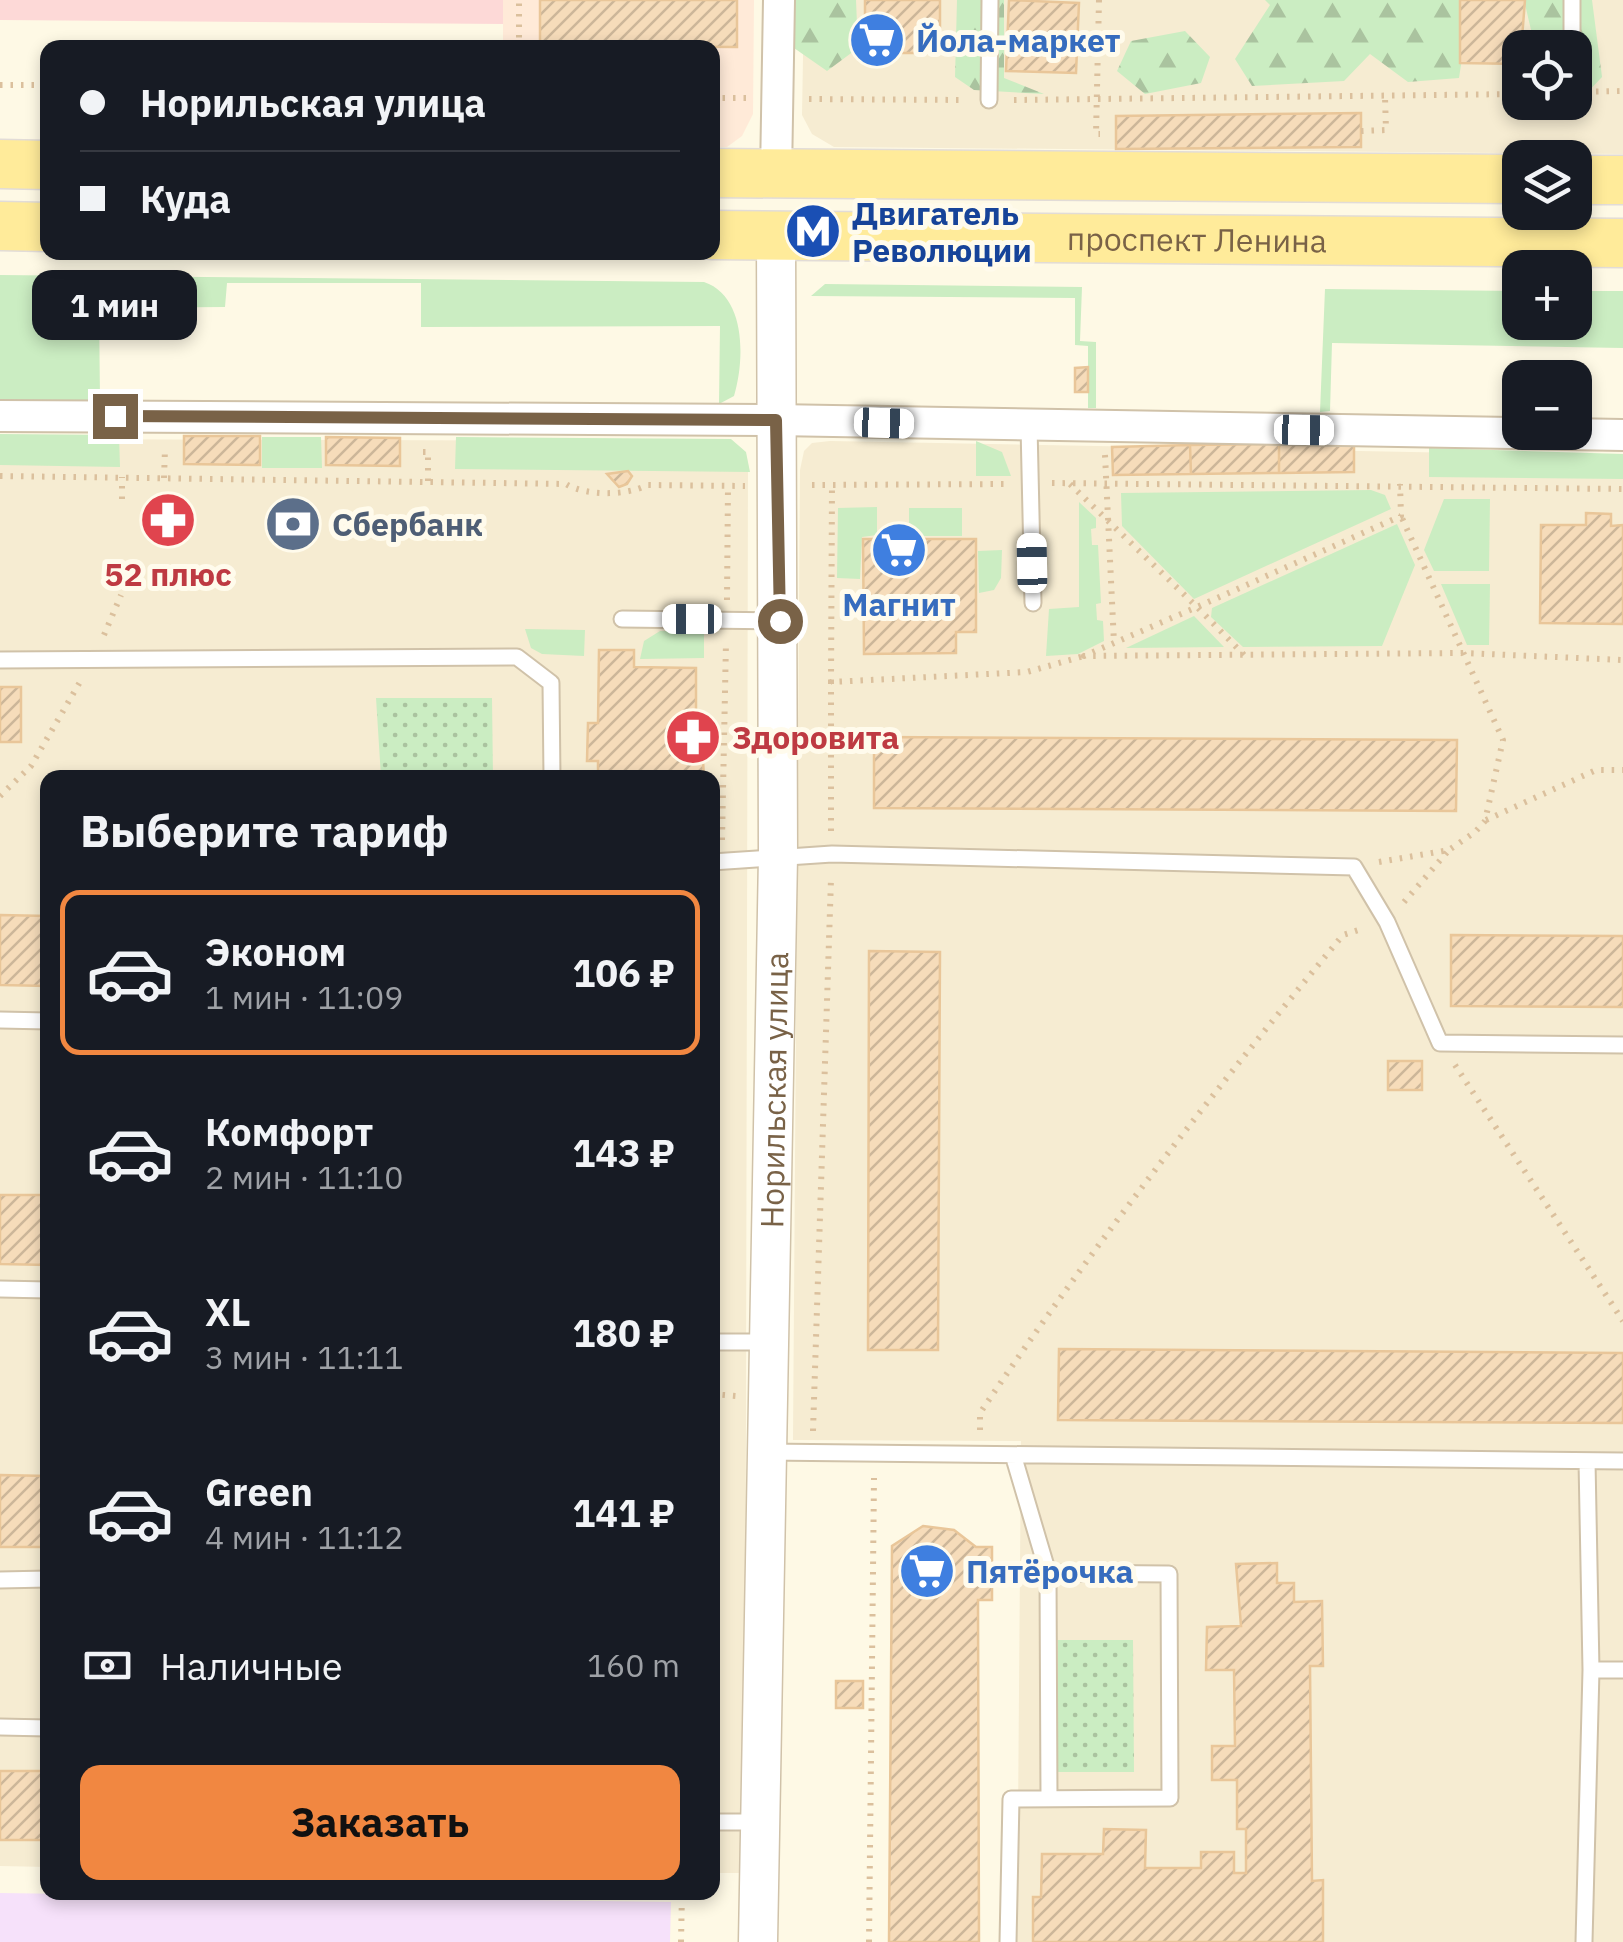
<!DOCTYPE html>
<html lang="ru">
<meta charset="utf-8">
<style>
:root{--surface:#171b24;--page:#242831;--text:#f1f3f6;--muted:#9ea1a6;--line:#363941;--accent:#f18741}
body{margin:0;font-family:"IBM Plex Sans",sans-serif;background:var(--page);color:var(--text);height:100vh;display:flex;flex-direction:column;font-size:38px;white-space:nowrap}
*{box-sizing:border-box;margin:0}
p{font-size:32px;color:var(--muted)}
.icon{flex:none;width:55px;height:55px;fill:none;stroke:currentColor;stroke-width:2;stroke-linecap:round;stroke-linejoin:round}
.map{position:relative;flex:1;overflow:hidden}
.details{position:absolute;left:40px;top:770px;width:680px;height:1130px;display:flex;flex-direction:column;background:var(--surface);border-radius:20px;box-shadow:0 5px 15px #0003}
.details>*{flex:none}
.guide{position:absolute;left:40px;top:40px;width:680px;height:220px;border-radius:20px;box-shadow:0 5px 15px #0003;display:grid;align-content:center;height:220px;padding:0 40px;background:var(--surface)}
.fabs{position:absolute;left:1502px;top:30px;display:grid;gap:20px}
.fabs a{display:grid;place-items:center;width:90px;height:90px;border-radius:20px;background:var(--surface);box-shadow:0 5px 15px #0003;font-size:50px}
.end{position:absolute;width:45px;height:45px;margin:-22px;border:12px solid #796247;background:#fff;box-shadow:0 0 0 5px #fff}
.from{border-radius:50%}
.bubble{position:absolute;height:70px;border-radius:20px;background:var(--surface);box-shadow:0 5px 15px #0003;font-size:32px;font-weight:800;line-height:70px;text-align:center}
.car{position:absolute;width:30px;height:60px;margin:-30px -15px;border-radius:12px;box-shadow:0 0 8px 2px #0007;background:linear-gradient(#fff 24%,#345 0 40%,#fff 0 76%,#345 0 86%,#fff 0)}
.guide b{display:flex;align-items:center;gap:35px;height:95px;font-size:38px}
.guide b+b{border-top:2px solid var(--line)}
.guide i{width:25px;height:25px;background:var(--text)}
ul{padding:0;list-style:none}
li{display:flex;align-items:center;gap:30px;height:165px;margin:0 20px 15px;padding:0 20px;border:5px solid transparent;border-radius:20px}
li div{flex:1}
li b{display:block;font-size:38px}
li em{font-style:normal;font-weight:800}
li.current{border-color:var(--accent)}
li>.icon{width:90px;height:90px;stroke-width:1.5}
h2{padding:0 40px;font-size:45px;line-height:120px}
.pay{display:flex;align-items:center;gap:25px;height:110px;padding:0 40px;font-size:38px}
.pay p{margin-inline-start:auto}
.primary-button{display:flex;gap:20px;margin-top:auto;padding:20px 40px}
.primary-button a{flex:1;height:115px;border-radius:20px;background:var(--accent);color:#111;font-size:40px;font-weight:800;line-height:115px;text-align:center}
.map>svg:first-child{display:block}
.residential{fill:#f6ecd2;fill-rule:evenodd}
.commercial{fill:#ffead8}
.education{fill:#f6e1fa}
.medical{fill:#fdd9d7}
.green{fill:#cbedc2}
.forest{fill:url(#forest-firs)}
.park{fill:url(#park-dots)}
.building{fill:url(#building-hatch);stroke:#e9c699;stroke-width:2.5}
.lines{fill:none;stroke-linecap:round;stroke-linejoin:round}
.service-casing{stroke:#d0c2a9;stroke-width:19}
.minor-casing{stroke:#d0c2a9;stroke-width:34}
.tertiary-casing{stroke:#d0c2a9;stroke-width:41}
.primary-casing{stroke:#e2dcd7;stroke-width:51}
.path{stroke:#dbc09d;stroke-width:6;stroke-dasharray:2.5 8;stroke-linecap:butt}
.service{stroke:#fff;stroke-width:15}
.minor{stroke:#fff;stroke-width:30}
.tertiary{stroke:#fff;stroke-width:38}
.primary{stroke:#ffeb9a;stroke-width:48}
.route{stroke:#796247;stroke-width:12}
.labels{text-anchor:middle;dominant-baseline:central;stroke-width:10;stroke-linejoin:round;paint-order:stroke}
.shop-label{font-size:32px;font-weight:bold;fill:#366cbe;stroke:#fffbec;text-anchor:start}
.transit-label{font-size:32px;font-weight:bold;fill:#164399;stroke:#fffbec;text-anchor:start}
.street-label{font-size:32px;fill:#796247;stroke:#fffbec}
.service-label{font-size:32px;font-weight:bold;fill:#4e5e75;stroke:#fffbec;text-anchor:start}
.health-label{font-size:32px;font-weight:bold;fill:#be3a42;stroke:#fffbec}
</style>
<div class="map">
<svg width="1623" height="1942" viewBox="0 0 1623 1942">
<defs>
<pattern id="forest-firs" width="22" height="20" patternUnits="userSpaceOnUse" patternTransform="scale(2.5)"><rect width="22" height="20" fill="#cbedc2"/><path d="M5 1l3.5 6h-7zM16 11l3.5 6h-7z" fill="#aac39f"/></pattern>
<pattern id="park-dots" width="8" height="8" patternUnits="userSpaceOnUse" patternTransform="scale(2.5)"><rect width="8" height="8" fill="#cbedc2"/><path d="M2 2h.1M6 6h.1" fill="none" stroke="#aac39f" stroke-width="1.8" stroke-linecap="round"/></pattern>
<pattern id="building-hatch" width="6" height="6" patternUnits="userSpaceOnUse" patternTransform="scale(2.5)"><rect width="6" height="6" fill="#f6dcba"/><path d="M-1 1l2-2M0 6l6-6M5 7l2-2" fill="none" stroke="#ccb699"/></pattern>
</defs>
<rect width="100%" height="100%" fill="#fef9e5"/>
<!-- residential -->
<path class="residential" d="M804,0h819v154l-789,-7 -22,-13 -10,-19zM1520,48h55v54h-55z
M0,439l725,2 23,25 -3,1407h-33v-1095h-664v1089l-48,-1z
M830,441l793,15v1486h-606l4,-501 -228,-1 7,-970 4,-19 8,-8z"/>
<!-- commercial -->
<path class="commercial" d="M503,0h251l-1,114 -11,22 -15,11h-14l-1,-99 -209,-1z"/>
<!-- education -->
<path class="education" d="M0,1893l671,9 -1,40h-670z"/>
<!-- medical -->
<path class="medical" d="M0,0h503v24l-503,-4z"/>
<!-- green -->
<path class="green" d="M0,275l704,7c42,14 41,77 30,114l-15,8 1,-78 -299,1v-44h-194l-2,24 -126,1 1,92h-100z
M825,284l257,3 -2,54 16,1v66h-8v-62l-13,-1v-47l-264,-2z
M1325,289l195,2v31h55v-31h48v57l-291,-5 -2,68 -10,1z
M0,434l119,1 1,32 -120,-2z
M262,437h59l1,31h-60z
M456,437l275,2 15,13 4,20 -295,-3z
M976,441l26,11 9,24h-35z
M1429,448l194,6v25l-194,-2z
M1371,490l14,5 6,14 -197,90 -72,-73 -1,-33z
M1444,499h46l-1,72h-55l-10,-21z
M1079,502l17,16v10l-5,1 1,16h6l3,58 -5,1 1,16 6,1 1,20 -26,13 -32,2 3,-47 30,-2z
M877,507v28l-15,2 -2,42 -23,-1 1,-70z
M909,508h53v28h-53z
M1397,524l18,41 -33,81 -139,1 -32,-30 1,-9z
M1002,550l-1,28 -7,12 -15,3 -1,-42z
M1441,584h49l-1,61h-22z
M1194,616l30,31 -98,1z
M525,629l60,1 -1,26 -42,-2 -11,-6z
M660,631l44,1v26l-64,1 4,-18z"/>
<!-- forest -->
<path class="forest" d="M794,0h62l2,48 -31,23 -33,-23z
M957,0h47v78l40,16 -70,-4 -19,-13z
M1265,0h206l-12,78 -51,4 -38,-28 -26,27 -92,5 -17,-27 35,-54z
M1524,0h68l10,77 -32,34 -43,-3 -7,-5 55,-1v-54l-40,-1z
M1185,31l25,26 -9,26 -56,11 -28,-23 14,-30z"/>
<!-- park -->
<path class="park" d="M376,698h116l1,79h-112z
M1133,1640l1,132h-76v-132z"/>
<!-- building -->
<path class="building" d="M540,0h197v47l-197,-1z
M865,0h75v53h-75z
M1009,0l70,3 -3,70 -70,-2z
M1460,0h65l-5,64 -60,-1z
M1361,113v34l-245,2v-33z
M47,293l19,2 6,17 -11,14 -19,-3 -6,-16z
M1575,312h14v15h-15z
M1088,367v25h-13v-24z
M184,436h76v29l-76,-1z
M326,437l74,1v28l-74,-1z
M1279,444h75v28l-75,1z
M1279,444v29l-88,1 -1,-29z
M1190,445l1,29 -78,1 -1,-28z
M628,471l4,5 -5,8 -8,3 -12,-13z
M1586,513l25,1v12l12,-1v99l-83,-1 1,-98h45z
M863,539h113v93h-20v21l-92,1z
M599,650h35v17l62,1v57h5l3,53h-106v-17h-11l1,-38h10z
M0,687h21v55h-21z
M874,737l583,3 -1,71 -582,-3z
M0,915l48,1v70l-48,-1z
M1451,935l172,1v71l-172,-1z
M869,951l71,1 -2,398h-70z
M1388,1061h34v29h-34z
M0,1195h48v70l-48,-1z
M1059,1349l564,4v70l-565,-3z
M0,1475l48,1v71h-48z
M923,1526l31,4 22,17h16v53h-14l1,342h-90l3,-396z
M1277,1563v20h17v19l28,-1 1,65h-13l2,215 11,-1v62h-290v-45h8l1,-43h61l1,-25 42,1 -1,38h56v-16h33v21h12v-44h-9v-49h-25v-34h23l-1,-76h-28l1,-43 34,-1 -5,-62z
M836,1681h27v27h-27z
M0,1771h48v69h-48z"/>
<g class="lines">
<!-- service casing -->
<g class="service-casing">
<path id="service" d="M1572,48v-48
M989,100l1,-100
M1029,426l4,177
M622,619l153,2
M0,660l517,-3 34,26 1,95
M712,862l120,-8 522,13 33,55 53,121 183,2
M0,1020l48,1
M0,1289l48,1
M712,1342h54
M766,1452l857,9
M1048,1573l1,226
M0,1580l48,-1
M1591,1670h32
M0,1727l48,1
M712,1822h47
M1008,1942l3,-143 159,-1 -1,-224 -121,-1 -34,-115
M1584,1942l7,-272 -4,-209"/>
</g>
<!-- minor casing -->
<g class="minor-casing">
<path id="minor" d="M776,174l3,-174
M0,416l776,4 847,15"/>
</g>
<!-- tertiary casing -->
<g class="tertiary-casing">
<g id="tertiary">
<path id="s1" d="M758,1942l20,-1086 -2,-620"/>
</g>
</g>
<!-- primary casing -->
<g class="primary-casing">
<g id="primary">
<path d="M0,164l48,1"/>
<path d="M712,173l808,6"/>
<path d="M1575,180h48"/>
<path d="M0,226l48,1"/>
<path id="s2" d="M712,235l911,8"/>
</g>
</g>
<!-- path -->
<path class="path" d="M1099,0l-3,134h4
M519,48v-48
M639,48v-2
M0,85h48
M1575,92l48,-1
M712,98h34
M809,99l157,1
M1014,100l506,-6
M1361,131l25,-1 -1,-33
M423,452h5v29
M1105,455l9,188
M0,476l566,8c19,12 61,12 81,1l98,1
M164,478l1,-29
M1052,483l571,6
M1070,484l127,123 204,-91 -1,-32
M812,485l198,-1
M122,499v-22
M727,600l1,-114
M104,635l17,-40
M1244,655l-47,-48 -113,49 380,-3 159,7
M831,682l1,-197
M0,796l31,-30 49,-84
M1486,820l110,-50h27
M831,831v-149l196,-10 57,-16
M722,840l4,-198
M1379,862l70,-12 26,-18 10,-11 18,-81 -102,-224
M1404,902l45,-52
M1455,1065l168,256
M712,1394l24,2
M980,1430v-17c112,-166 235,-324 363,-478l19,-6
M813,1431l18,-552
M681,1942l1,-50
M869,1942l5,-464"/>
<!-- service -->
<use href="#service" class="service"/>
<!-- minor -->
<use href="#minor" class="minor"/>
<!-- tertiary -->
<use href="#tertiary" class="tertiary"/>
<!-- primary -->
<use href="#primary" class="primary"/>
</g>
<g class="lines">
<!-- route -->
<path class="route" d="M115,416l661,4 4,201"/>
</g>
<!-- icons -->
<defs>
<g id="supermarket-disc" transform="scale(2.875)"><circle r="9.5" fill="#3f7fe0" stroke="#fffbec"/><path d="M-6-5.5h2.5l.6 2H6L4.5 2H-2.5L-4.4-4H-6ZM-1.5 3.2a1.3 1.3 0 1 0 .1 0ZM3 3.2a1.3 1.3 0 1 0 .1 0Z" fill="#fff"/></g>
<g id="metro-disc" transform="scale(2.875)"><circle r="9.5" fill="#1a4fb4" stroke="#fffbec"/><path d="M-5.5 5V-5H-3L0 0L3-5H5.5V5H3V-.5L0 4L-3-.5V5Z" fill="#fff"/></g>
<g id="pharmacy-disc" transform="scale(2.875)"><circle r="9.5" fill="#e0444e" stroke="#fffbec"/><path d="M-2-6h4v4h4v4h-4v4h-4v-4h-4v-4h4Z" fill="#fff"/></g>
<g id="bank-disc" transform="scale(2.875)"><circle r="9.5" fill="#5c6f8a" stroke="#fffbec"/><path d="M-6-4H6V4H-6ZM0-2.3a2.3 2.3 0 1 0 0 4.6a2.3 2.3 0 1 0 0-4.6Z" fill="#fff"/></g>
</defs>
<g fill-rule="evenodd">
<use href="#supermarket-disc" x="877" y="40"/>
<use href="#metro-disc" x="813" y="231"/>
<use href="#pharmacy-disc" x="168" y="520"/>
<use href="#bank-disc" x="293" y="524"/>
<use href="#supermarket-disc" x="899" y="550"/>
<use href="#pharmacy-disc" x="693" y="737"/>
<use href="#supermarket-disc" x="927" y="1571"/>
</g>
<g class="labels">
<!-- shop labels -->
<g class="shop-label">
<text x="916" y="40">Йола-маркет</text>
<text x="899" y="604" text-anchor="middle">Магнит</text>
<text x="966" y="1571">Пятёрочка</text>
</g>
<!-- transit labels -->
<g class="transit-label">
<text x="852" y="213">Двигатель<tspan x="852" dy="37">Революции</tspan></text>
</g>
<!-- street labels -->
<g class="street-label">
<text stroke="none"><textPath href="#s2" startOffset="485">проспект Ленина</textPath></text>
<text stroke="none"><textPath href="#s1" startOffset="852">Норильская улица</textPath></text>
</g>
<!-- service labels -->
<g class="service-label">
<text x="332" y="524">Сбербанк</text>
</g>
<!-- health labels -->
<g class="health-label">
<text x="168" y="574">52 плюс</text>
<text x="732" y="737" text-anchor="start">Здоровита</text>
</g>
</g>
</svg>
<div class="fabs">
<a><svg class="icon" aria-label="locate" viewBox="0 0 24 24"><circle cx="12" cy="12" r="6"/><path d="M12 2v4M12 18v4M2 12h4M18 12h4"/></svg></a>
<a><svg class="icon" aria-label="layers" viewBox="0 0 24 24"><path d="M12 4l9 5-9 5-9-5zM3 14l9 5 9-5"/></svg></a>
<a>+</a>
<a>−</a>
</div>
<i class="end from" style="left:780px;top:621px"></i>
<i class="end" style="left:115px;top:416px"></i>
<div class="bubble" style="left:32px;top:270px;width:165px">1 мин</div>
<i class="car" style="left:884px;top:423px;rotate:92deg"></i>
<i class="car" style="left:1304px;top:430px;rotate:91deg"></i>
<i class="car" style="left:1032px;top:563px;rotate:359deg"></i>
<i class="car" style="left:692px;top:619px;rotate:270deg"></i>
<div class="guide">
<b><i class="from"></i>Норильская улица</b>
<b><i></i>Куда</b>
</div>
<section class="details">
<h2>Выберите тариф</h2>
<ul>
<li class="current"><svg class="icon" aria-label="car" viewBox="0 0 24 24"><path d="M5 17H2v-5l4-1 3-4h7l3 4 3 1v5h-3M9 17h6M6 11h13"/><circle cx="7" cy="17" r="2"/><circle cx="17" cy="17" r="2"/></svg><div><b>Эконом</b><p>1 мин · 11:09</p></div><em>106 ₽</em></li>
<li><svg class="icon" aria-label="car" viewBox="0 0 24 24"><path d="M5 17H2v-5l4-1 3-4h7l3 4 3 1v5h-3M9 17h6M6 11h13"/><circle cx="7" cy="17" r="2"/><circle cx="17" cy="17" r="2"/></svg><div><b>Комфорт</b><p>2 мин · 11:10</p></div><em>143 ₽</em></li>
<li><svg class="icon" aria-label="car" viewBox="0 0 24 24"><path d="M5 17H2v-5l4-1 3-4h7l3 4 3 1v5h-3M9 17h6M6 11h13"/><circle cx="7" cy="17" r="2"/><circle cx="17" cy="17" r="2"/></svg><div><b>XL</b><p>3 мин · 11:11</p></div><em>180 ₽</em></li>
<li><svg class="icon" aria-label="car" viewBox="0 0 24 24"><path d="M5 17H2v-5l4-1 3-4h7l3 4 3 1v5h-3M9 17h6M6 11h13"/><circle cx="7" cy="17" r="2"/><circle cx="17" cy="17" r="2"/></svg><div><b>Green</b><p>4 мин · 11:12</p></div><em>141 ₽</em></li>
</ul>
<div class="pay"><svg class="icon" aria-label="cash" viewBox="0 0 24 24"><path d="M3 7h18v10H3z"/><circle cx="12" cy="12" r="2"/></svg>Наличные<p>160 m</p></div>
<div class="primary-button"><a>Заказать</a></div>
</section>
</div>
